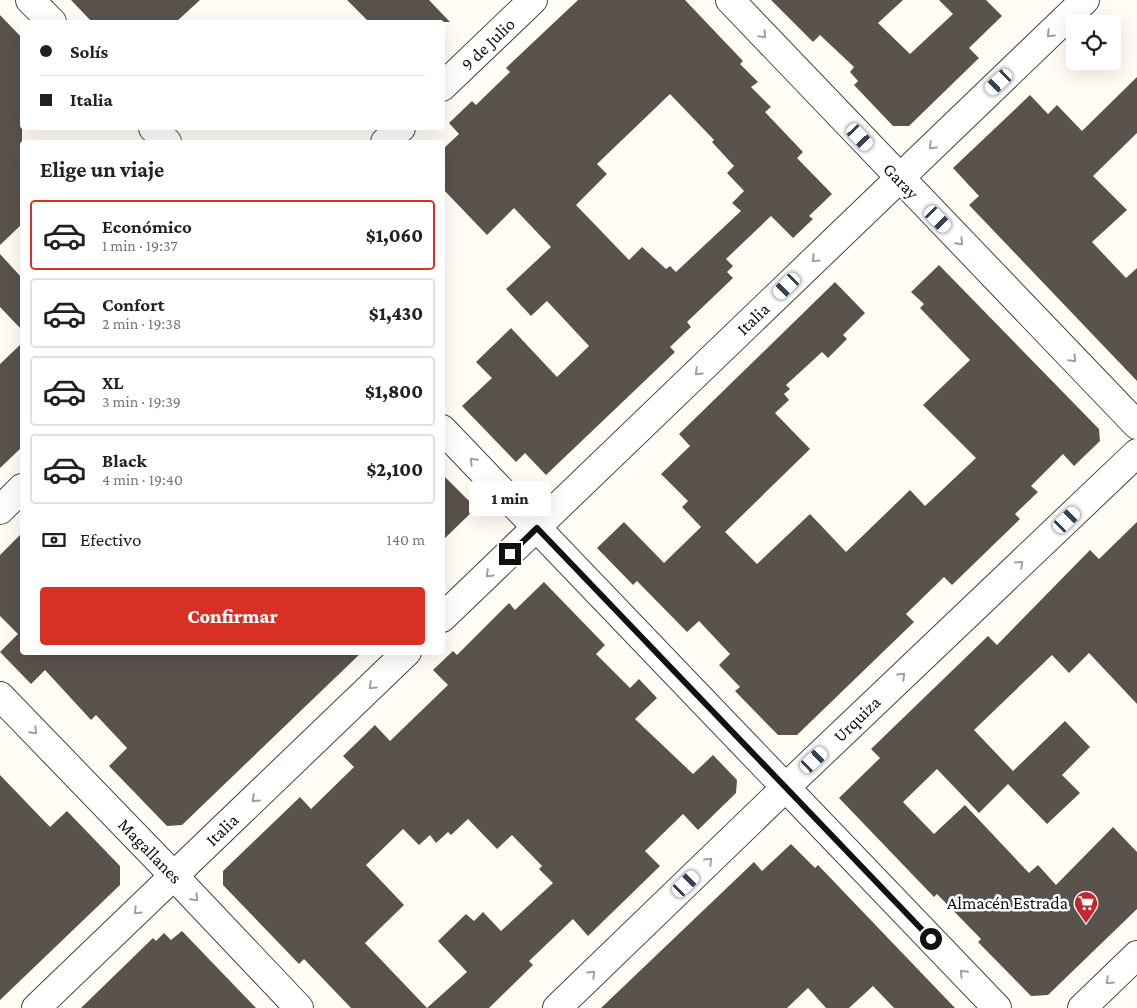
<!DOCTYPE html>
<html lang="es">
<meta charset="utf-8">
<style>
:root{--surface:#fff;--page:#f6f6f6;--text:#202124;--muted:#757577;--line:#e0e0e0;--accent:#d93025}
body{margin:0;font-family:"Crimson Pro",serif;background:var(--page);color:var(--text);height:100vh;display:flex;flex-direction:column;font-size:19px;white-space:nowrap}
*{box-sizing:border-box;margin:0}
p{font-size:16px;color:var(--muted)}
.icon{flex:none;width:28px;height:28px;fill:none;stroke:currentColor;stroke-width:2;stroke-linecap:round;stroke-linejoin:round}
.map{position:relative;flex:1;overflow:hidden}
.sheet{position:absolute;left:20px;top:140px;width:425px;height:515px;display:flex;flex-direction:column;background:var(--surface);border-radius:5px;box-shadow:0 5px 20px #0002}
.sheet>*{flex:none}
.banner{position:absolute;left:20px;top:20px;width:425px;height:110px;border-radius:5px;box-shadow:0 5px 20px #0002;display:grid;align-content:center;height:110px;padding:0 20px;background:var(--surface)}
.controls{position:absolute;left:1066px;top:15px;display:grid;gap:10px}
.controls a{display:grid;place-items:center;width:55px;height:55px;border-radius:5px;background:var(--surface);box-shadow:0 5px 20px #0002;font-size:25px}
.end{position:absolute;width:22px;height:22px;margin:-11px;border:6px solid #111;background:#fff;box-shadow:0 0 0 2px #fff}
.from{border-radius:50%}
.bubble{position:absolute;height:35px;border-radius:5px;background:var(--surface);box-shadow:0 5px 20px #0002;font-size:16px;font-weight:800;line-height:35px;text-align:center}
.car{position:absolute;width:15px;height:30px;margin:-15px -8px;border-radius:6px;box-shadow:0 0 4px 1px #0007;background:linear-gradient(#fff 24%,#345 0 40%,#fff 0 76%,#345 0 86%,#fff 0)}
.banner b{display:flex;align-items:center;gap:18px;height:48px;font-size:19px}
.banner b+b{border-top:1px solid var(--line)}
.banner i{width:12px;height:12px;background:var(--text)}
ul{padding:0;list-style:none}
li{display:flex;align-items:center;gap:15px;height:70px;margin:0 10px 8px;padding:0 10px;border:2px solid var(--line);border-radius:5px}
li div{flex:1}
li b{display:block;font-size:19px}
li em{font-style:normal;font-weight:800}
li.on{border-color:var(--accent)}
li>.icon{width:45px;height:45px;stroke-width:1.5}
h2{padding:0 20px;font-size:22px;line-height:60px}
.pay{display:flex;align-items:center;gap:12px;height:55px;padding:0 20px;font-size:19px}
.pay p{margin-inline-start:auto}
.primary-button{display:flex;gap:10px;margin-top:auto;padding:10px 20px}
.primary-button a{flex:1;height:58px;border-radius:5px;background:var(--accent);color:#fff;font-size:20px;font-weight:800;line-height:58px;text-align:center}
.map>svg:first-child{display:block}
.building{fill:#5a524d;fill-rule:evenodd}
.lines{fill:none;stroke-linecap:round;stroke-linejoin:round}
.minor-casing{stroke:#444;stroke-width:30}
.minor{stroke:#fff;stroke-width:28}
.oneway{stroke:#a0a0a0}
.route{stroke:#111;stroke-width:6}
.labels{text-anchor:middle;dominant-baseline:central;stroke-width:5;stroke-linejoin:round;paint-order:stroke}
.street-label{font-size:18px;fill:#111;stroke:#fff}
.poi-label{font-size:18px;fill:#111;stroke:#fff;text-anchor:end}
</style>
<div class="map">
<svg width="1137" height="1008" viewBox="0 0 1137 1008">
<rect width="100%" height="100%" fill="#fffdf5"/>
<!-- building -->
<path class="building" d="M71,0h129l-24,22h-84z
M347,0h82l21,22h-81z
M578,0h107l58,61 -3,3 18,18 -7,5 20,20 -6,5 38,40 -6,6 35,36 -23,22 4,3 -20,19 -22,-22 -45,43 7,7 -6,6 6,6 -46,44 4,5 -21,20 5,5 -129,123 -21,-22 -9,9 -54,-56 30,-28 -16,-16 35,-34 46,49 32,-31 -42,-45 -16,15 -25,-27 45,-42 -37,-39 -27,27 -45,-47v-38l17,-16 -10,-11 23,-22 4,4 34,-33 -4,-4zM670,94l44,46 -2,2 22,24 -7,7 17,18 -12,12 9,8 -65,61 -6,-6 -4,3 -24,-22 -13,13 -53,-55 31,-31 -10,-10z
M771,0h132l-25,23 32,31 43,-40 -14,-14h47l16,16 -33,32 10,10 -70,68h-16l-39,-41 4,-4 -8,-9 4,-5 -34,-32 -7,7z
M0,15l22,23v186l-22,21z
M1137,77v56l-44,43 34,34 -35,32 34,36 11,-10v113l-168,-176 10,-9 -26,-28 77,-73 18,19 9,-9 25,26z
M0,254l22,24v52l-22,-23z
M939,265l160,164 1,12 -26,25 -11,-12 -32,32 7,6 -23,22 5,5 -68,66 -8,-8 -38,37 8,8 -117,113h-19l-43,-44 5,-4 -21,-22 11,-11 -31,-33 -12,11 -50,-51 -4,4 -36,-37 27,-26 40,41 37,-36 -19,-20 6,-6 -27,-27 29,-28 -11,-12 156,-152 30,31 -22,22 4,4 -19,19 -6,-6 -36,33 4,4 -6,5 5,6 -14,13 35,36 -85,83 32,32 53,-50 36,38 64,-62 15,16 51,-48 -53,-53 47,-45 -50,-52 4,-4 -13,-12z
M22,343v104l-22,21v-104z
M442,474l34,34 -34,33z
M1137,522v182l-48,-51 -20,20 -17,-18 -78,75 39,41 52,-50 25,26 -28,28 18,18 -33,31 -39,-40 -29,29 -42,-44 -34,33 31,32 31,-29 64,68 9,-8 18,20 57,-58 24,25v57l-89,86 -17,1 -53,-54 3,-3 -44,-45 -3,3 -95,-99 41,-40 -9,-9 117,-113 9,9 93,-95 9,9z
M22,533v119h340l-180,173 -15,1 -58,-60 18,-18 -31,-33 -5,5 -46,-50 -14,14 -31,-32 18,-18 -18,-18v-61z
M544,582l61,63 -9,9 34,34 9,-9 18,19 -22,21 58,55 20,-19 24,25 -1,13 -38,37 -15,-16 -38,37 15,15 -72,70 -15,-17 -44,42 4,4 -44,43h-62l40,-36 -29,-31 28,-27 8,7 9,-9 18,19 52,-48 -14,-14 3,-3 -30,-31 -15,14 -29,-30 -17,16 -3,-3 -12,11 -6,-8 -11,10 -16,-16 -37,36 38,40 -39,38 62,65h-76l-47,-49 -5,5 -76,-79v-14l77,-74 11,12 43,-42 -11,-11 32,-31 15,16 58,-56 -15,-15 20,-19 4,4 52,-52 6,7z
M0,775l50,52 17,-16 53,55v19l-120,115z
M791,844l24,24 3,-3 137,143h-61l-21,-22 -24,22h-23l-18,-20 -21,20h-186l153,-146 8,9z
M182,931l74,77h-175l72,-70 3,3 8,-8 7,7z"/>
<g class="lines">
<!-- minor casing -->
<g class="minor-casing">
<path id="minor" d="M30,0l22,22
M730,0l407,425
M442,87l91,-87
M153,128l14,14
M385,142l16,-14
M442,429l555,579
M0,510l22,-22
M442,618l643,-618
M0,696l174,180 125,132
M36,1008l371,-356
M557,1008l229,-221 351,-334
M1082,1008l55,-53"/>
</g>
<!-- minor -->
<use href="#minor" class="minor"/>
</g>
<!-- one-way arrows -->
<defs><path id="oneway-chevron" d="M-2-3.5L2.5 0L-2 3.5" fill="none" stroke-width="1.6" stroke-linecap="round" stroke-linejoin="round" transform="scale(1.25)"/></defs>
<g class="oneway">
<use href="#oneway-chevron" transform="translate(1050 34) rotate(136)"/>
<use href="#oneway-chevron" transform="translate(763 35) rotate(47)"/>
<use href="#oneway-chevron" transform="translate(932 146) rotate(136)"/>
<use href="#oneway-chevron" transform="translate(960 242) rotate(46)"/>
<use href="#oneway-chevron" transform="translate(815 259) rotate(136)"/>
<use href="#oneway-chevron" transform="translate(1073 359) rotate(46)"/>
<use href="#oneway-chevron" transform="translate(698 372) rotate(136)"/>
<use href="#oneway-chevron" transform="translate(473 461) rotate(-134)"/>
<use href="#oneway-chevron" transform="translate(1020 564) rotate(-44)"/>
<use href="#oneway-chevron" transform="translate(489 574) rotate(136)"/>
<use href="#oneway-chevron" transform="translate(902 676) rotate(-44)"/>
<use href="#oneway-chevron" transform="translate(372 686) rotate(136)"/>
<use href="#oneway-chevron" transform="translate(34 731) rotate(46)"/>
<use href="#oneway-chevron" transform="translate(255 799) rotate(136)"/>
<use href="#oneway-chevron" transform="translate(709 861) rotate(-44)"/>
<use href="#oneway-chevron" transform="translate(195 898) rotate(47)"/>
<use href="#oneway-chevron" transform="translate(137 911) rotate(136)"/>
<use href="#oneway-chevron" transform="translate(963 973) rotate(-134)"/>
<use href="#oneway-chevron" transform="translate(592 974) rotate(-44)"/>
<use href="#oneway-chevron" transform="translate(1109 981) rotate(136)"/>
</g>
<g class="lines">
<!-- route -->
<path class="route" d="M510,554l27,-26 394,411"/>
</g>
<!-- icons -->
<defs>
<g id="supermarket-pin" transform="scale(1.25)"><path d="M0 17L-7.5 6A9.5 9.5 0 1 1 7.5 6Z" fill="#c4262e" stroke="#fff"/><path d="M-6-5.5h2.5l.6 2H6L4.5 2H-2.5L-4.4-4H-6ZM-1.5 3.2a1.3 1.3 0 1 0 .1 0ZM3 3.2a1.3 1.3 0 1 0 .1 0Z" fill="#fff"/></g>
</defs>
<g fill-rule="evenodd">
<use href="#supermarket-pin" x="1086" y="903"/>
</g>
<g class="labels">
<!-- street labels -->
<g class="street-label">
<text transform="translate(488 44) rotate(-44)">9 de Julio</text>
<text transform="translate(901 181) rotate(46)">Garay</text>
<text transform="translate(753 319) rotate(-44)">Italia</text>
<text transform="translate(857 719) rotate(-44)">Urquiza</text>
<text transform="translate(222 830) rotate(-44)">Italia</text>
<text transform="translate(150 851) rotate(46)">Magallanes</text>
</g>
<!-- poi labels -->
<g class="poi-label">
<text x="1068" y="903">Almacén Estrada</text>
</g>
</g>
</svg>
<div class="controls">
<a><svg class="icon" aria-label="locate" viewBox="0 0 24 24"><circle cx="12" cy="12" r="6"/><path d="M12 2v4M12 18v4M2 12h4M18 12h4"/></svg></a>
</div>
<i class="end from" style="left:931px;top:939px"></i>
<i class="end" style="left:510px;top:554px"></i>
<div class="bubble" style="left:469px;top:481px;width:82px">1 min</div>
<i class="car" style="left:999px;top:82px;rotate:227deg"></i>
<i class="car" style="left:860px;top:137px;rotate:137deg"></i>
<i class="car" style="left:938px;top:219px;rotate:136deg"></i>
<i class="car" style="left:787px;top:286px;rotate:226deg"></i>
<i class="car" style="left:1067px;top:520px;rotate:46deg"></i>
<i class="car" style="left:814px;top:760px;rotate:47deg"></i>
<i class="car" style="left:686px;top:884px;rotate:46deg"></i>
<div class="banner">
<b><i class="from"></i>Solís</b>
<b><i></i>Italia</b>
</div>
<section class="sheet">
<h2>Elige un viaje</h2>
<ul>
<li class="on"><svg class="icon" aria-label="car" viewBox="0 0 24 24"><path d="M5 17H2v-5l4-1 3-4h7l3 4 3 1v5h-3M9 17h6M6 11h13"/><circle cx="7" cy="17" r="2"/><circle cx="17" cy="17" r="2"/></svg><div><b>Económico</b><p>1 min · 19:37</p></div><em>$1,060</em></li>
<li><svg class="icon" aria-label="car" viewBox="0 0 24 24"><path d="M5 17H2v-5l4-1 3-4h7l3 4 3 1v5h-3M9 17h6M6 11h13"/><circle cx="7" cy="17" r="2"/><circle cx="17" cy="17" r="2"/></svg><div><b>Confort</b><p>2 min · 19:38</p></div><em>$1,430</em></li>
<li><svg class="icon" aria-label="car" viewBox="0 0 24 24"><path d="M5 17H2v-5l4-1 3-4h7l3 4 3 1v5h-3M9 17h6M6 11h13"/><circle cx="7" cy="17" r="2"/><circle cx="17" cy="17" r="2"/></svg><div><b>XL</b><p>3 min · 19:39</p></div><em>$1,800</em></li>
<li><svg class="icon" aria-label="car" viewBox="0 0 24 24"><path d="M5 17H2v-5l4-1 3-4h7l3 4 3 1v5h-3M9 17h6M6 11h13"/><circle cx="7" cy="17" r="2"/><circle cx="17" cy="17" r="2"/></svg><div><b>Black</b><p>4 min · 19:40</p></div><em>$2,100</em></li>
</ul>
<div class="pay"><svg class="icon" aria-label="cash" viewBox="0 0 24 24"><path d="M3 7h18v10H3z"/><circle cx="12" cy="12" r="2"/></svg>Efectivo<p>140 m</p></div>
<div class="primary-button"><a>Confirmar</a></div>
</section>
</div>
